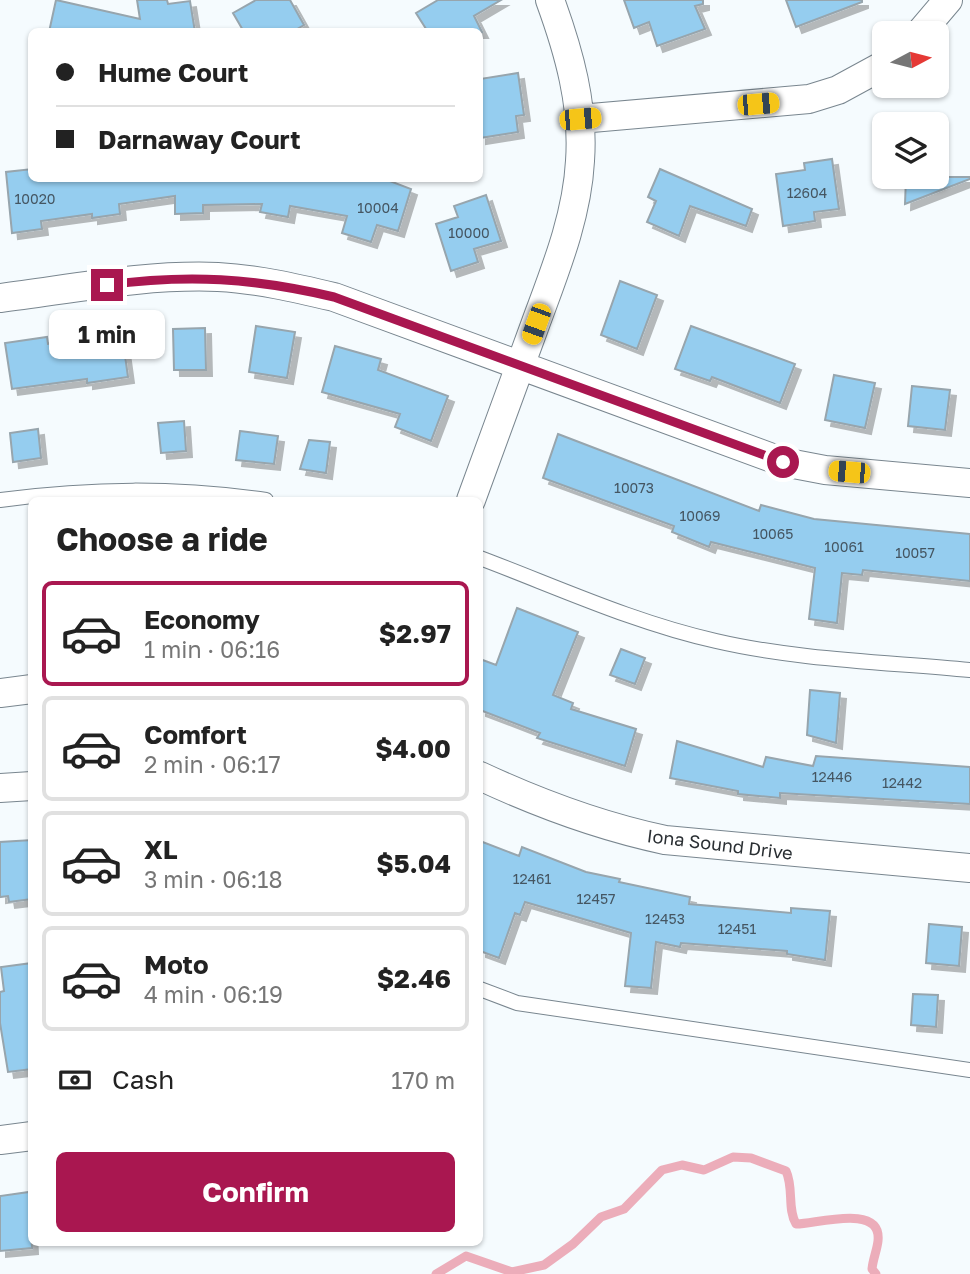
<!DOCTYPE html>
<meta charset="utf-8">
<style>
:root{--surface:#fff;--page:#f6f6f6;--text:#222;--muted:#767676;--line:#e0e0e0;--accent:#a91750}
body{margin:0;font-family:"Golos Text",sans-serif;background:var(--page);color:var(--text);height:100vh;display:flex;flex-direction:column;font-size:26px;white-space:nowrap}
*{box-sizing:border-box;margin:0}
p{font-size:23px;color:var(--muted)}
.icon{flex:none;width:38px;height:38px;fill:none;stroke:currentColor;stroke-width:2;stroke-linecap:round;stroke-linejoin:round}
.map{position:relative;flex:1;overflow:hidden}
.drawer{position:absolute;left:28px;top:497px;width:455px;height:749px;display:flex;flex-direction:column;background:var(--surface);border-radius:10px;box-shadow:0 2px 5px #0004}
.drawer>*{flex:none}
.banner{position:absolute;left:28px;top:28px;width:455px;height:154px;border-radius:10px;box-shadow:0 2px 5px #0004;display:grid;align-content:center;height:154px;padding:0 28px;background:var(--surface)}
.needle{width:46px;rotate:83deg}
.tools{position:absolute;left:872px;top:21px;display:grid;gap:14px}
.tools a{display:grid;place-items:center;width:77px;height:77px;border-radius:10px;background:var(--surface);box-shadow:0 2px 5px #0004;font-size:35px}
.end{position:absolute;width:32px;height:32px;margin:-16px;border:9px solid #a91750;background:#fff;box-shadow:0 0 0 4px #fff}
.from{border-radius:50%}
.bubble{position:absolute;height:49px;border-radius:10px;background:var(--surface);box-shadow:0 2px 5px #0004;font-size:23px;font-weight:700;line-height:49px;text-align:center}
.car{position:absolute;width:21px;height:42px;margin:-21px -10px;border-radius:9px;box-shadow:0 0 5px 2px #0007;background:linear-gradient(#f5c518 24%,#345 0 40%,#f5c518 0 76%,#345 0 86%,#f5c518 0)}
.banner b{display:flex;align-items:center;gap:24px;height:66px;font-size:26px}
.banner b+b{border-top:2px solid var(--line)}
.banner i{width:18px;height:18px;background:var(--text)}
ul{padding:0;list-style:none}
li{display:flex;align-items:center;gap:21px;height:105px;margin:0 14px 10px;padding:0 14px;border:4px solid var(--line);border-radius:10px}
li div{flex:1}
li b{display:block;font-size:26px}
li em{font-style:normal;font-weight:700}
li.on{border-color:var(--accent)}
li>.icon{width:63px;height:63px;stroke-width:1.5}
h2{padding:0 28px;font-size:32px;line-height:84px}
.pay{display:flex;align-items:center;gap:18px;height:77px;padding:0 28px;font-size:26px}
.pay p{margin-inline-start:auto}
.button{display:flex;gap:14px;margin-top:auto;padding:14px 28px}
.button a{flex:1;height:80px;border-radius:10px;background:var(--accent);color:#fff;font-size:28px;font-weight:700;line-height:80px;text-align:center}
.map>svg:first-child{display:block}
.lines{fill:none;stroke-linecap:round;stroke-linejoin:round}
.stream{stroke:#ecadba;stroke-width:9}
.building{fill:#95cdef;stroke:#97a5ad;stroke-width:2;filter:url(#shadow)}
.service-casing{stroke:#79868f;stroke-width:16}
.minor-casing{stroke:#79868f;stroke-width:30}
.service{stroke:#fff;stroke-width:14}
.minor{stroke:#fff;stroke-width:28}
.route{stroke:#a91750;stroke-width:9}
.labels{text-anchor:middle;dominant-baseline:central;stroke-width:7;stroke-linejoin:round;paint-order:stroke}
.number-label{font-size:14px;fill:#455662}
.street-label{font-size:18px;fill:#2a2f33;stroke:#fff}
</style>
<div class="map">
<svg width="970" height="1274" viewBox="0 0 970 1274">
<defs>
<filter id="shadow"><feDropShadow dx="6" dy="6" stdDeviation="0" flood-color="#0004"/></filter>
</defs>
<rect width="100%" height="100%" fill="#f5fbfe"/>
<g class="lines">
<!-- stream -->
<path class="stream" d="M436,1274l30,-18 46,16 32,-7 29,-21 28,-27 23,-8 38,-39 20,-5 22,5 29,-13 18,1 35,13c8,17 1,38 10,53 17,1 86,-22 82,17 -1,9 -5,18 -6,28l4,5"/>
</g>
<!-- building -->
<path class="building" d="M56,0l84,19 -3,-19h30l1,4 22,-3 5,31h-146z
M256,0h34l14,25 -12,7h-48l-11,-19z
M438,0h63l-27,16 8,16h-54l-12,-19z
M624,0h79v4l-8,2 10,23 -48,17 -8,-24 -15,6z
M786,0h76v2l-66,25z
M518,73l6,42 -8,1 2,16 -38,6v-59z
M832,159l7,50 -25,3 1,9 -32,5 -7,-52 29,-4 -1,-7z
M32,169v9h350l29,11 -13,42 -21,-6 -6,17 -29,-9 5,-17 -57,-10 -2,11 -28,-5 2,-8 -59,1v8l-28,1v-18l-56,8 1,10 -28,4v-4l-51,7 1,8 -30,4 -6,-61z
M660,169l92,40 -6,17 -56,-20 -11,30 -32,-14 9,-21 -8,-4z
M906,177h64v2l-65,25z
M486,195l15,46 -27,8 4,13 -27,9 -15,-47 22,-7 -4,-11z
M620,281l37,14 -20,54 -36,-14z
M256,326l39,6 -8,46 -38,-6z
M691,326l104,38 -15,39 -68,-26 -2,4 -35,-12z
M205,328l1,42h-32l-1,-41z
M122,334l6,43 -41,6v-4l-75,10 -7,-46 42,-6 1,7z
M335,346l46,13 -3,11 70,26 -17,45 -36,-14 5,-13 -78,-22z
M834,375l41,8 -10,45 -40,-8z
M912,386l38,4 -5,40 -37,-4z
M184,421l2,30 -25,2 -3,-30z
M38,429l3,29 -28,4 -3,-29z
M240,431l38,5 -4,28 -38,-4z
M558,434l201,77 2,-6 53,14 156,15v47l-107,-11 -1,5 -20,-2 -5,50 -28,-4 6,-51 -104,-26 -2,5 -37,-15 2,-6 -131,-48z
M309,440l21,2 -4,31 -26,-4z
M517,608l61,24 -25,63 20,8 -2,6 65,20 -11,37 -88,-28 3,-5 -60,-23v-51l16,6z
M621,649l24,9 -10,26 -25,-9z
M810,690l30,3 -4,50 -29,-8z
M677,741l86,26 3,-10 47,9 3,-10 154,11v37l-190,-11v5l-42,-4v-3l-68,-13z
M32,840v59l-23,3 -1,-6 -8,1v-55z
M480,841l39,15 3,-9 64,25 34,7 -1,3 71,15 -1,7 102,9v-5l39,3 -5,49 -38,-6v-3l-106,-8 -1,4 -24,-5 -5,46 -26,-2 6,-53 -106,-31 -5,13 -5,-2 -16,45 -19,-7z
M929,924l33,3 -3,39 -33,-3z
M32,963v106l-24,3 -8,-49v-31l4,-1 -3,-24z
M913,994l25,1 -2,32 -25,-2z
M29,1192l3,56 -32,3v-55z"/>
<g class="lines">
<!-- service casing -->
<g class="service-casing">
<path id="service" d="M0,500c92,-12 174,-13 266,0
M480,558c77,29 155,65 236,83 82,19 170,21 254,29
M480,989l37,14 453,67"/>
</g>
<!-- minor casing -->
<g class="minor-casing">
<path id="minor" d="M920,33l28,-33
M580,119l229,-20 29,-9 46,-25
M0,298c72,-9 145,-24 218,-21 39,2 78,11 116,20l449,165 42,8 145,13
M471,500c21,-58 43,-116 64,-175 19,-52 42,-107 45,-164 4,-56 -11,-109 -30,-161
M0,693l32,-4
M480,776c60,28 119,50 185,64l305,28
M0,788l32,-2
M0,1140l32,-4"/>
</g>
<!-- service -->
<use href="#service" class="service"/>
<!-- minor -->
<use href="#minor" class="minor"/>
</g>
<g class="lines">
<!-- route -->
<path class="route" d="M107,285c81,-11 147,-7 227,12l449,165"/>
</g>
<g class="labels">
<!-- number labels -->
<g class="number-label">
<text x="807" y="192">12604</text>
<text x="35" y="198">10020</text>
<text x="378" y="207">10004</text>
<text x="469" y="232">10000</text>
<text x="634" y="487">10073</text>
<text x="700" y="515">10069</text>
<text x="773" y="533">10065</text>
<text x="844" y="546">10061</text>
<text x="915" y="552">10057</text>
<text x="832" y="776">12446</text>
<text x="902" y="782">12442</text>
<text x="532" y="878">12461</text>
<text x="596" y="898">12457</text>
<text x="665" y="918">12453</text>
<text x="737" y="928">12451</text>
</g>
<!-- street labels -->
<g class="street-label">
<text transform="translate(720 844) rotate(7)">Iona Sound Drive</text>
</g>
</g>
</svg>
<div class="tools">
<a><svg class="needle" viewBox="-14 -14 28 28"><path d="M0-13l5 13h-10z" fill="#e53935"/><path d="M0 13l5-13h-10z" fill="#767676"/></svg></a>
<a><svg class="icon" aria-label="layers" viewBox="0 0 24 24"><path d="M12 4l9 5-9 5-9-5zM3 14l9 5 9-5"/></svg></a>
</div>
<i class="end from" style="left:783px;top:462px"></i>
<i class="end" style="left:107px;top:285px"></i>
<div class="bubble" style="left:49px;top:310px;width:116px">1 min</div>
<i class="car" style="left:758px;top:104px;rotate:85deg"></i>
<i class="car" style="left:580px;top:119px;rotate:85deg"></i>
<i class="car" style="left:536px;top:324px;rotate:200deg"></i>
<i class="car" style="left:849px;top:472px;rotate:275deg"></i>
<div class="banner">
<b><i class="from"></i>Hume Court</b>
<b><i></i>Darnaway Court</b>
</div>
<section class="drawer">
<h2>Choose a ride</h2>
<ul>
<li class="on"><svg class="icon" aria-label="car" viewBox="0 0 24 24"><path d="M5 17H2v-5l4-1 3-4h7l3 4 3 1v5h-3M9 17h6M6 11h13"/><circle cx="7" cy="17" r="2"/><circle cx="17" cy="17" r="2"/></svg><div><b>Economy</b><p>1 min · 06:16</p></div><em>$2.97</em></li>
<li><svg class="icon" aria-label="car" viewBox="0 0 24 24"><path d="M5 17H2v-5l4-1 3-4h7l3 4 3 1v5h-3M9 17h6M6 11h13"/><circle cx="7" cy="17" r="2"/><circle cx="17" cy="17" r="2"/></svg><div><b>Comfort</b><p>2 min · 06:17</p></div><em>$4.00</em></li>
<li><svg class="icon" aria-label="car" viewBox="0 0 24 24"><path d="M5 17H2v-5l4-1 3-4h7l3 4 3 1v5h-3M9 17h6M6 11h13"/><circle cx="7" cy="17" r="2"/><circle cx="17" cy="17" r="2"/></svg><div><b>XL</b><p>3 min · 06:18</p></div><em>$5.04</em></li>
<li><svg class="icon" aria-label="car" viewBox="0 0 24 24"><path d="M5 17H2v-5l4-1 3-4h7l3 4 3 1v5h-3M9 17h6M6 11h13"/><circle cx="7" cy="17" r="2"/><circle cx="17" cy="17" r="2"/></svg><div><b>Moto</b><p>4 min · 06:19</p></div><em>$2.46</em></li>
</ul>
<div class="pay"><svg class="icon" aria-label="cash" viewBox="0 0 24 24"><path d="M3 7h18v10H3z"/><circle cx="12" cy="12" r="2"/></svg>Cash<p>170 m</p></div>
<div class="button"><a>Confirm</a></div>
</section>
</div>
